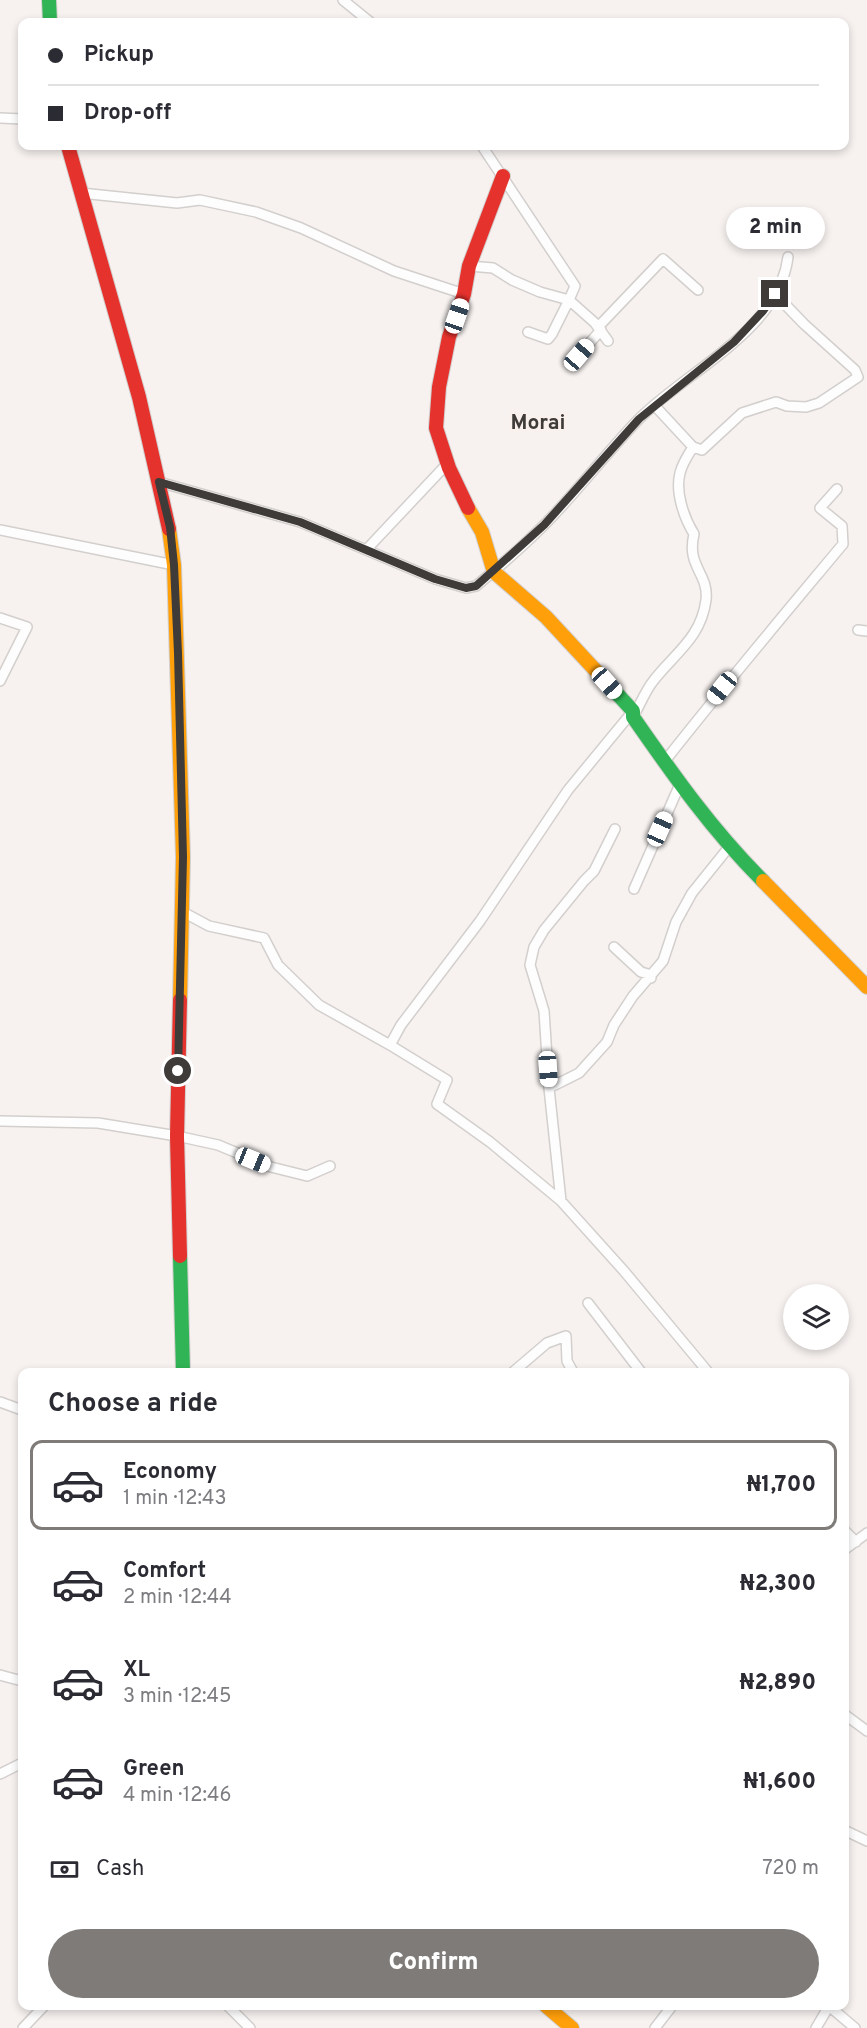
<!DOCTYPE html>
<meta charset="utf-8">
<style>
:root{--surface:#fff;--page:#f7f7f7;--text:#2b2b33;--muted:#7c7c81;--line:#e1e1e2;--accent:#7f7b79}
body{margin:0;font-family:Overpass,sans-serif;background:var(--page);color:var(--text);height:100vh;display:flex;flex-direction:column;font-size:22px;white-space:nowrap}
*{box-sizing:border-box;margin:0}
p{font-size:20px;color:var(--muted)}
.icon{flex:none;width:33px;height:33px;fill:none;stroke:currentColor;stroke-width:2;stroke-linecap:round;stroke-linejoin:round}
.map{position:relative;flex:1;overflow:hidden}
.drawer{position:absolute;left:18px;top:1368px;width:831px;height:642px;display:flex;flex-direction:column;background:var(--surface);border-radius:12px;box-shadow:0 3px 9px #0003}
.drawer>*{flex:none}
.hud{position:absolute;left:18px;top:18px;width:831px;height:132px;border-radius:12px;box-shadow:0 3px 9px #0003;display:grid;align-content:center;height:132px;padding:0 30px;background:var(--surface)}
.buttons{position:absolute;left:783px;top:1284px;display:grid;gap:12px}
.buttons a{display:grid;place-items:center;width:66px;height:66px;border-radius:50%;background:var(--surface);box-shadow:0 3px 9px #0003;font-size:30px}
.end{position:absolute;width:27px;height:27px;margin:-14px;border:8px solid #3e3b39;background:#fff;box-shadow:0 0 0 3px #fff}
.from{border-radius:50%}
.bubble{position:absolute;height:42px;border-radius:21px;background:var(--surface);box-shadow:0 3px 9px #0003;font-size:20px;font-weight:800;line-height:42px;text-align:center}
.car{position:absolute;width:18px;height:36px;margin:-18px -9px;border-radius:8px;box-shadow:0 0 4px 2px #0007;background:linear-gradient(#fff 24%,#345 0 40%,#fff 0 76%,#345 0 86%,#fff 0)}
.hud b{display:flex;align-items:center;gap:21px;height:57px;font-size:22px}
.hud b+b{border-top:2px solid var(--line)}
.hud i{width:15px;height:15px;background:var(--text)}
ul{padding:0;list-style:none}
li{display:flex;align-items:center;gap:18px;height:90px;margin:0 12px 9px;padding:0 18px;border:3px solid transparent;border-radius:12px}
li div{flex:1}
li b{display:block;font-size:22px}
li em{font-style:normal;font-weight:800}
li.active{border-color:var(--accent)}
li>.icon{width:54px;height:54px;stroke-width:1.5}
h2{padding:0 30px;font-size:27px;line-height:72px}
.pay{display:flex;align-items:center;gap:15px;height:66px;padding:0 30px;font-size:22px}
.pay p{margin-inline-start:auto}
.action{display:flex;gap:12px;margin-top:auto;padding:12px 30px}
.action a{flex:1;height:69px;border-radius:36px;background:var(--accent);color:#fff;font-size:24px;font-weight:800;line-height:69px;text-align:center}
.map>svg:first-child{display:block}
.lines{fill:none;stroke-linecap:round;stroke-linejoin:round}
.street-casing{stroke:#d2cfcd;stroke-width:12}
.fast-casing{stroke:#d2cfcd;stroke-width:16}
.slow-casing{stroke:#d2cfcd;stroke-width:16}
.jam-casing{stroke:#d2cfcd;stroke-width:16}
.street{stroke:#fefdfd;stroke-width:9}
.fast{stroke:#30b455;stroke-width:14}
.slow{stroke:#ff9f0a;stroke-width:14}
.jam{stroke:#e5322d;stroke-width:14}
.route{stroke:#3e3b39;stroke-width:8}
.labels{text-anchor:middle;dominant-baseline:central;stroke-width:4.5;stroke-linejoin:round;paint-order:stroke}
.quarter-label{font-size:21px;font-weight:bold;fill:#3e3b39;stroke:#faf1ed}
</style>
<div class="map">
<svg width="867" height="2028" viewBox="0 0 867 2028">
<rect width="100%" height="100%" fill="#f7f2f0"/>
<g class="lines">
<!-- street casing -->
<g class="street-casing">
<path id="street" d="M343,0l27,22
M0,118l22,1
M482,146l93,140 -6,14 26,23 13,18
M81,193l96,10 23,-3 56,12 45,16 93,43 70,23
M469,266l24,2 19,12 28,12 29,8 -17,34 -4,5 -20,-7
M598,327l65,-68 35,31
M579,355l22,-25
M655,406l38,41 9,3 40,-37 34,-11 11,4 19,1 13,-4 39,-26 -3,-7 -51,-46 -29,-30
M159,482l141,40 135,57 31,9 10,-2c23,-19 47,-40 68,-61 34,-34 62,-72 95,-106 47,-48 140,-88 149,-162
M0,530l174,35
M366,550l81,-86
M0,618l27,9 -27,54
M858,630l9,1
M633,717c7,-12 12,-26 21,-37 21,-27 47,-42 52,-80 3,-27 -20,-33 -12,-66 -10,-16 -19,-42 -14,-61 2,-9 8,-18 13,-26
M665,761c58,-74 118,-145 178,-217l-1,-18 -22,-18 17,-19
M634,889l46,-105
M181,911l28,15 55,12 14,27 41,40 71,40 57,35 -10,24 53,38 71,59 63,70 84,101
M614,947l27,25 7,2 3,4
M390,1045l11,-20 79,-104 88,-131 65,-79
M549,1088l30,-15 28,-31 7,-17 19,-29 30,-35 13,-39 16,-29 37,-46
M0,1121l98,2 79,13 41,9 53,22 36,9 23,-10
M561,1201l-12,-113 -5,-77 -14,-46 4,-18 10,-17 40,-49 10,-10 21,-42
M588,1303l53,69
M513,1372l34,-29 19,-7 1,25 6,11
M0,1402l22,8
M844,1530l12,12
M844,1550l23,-17
M0,1675l22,6
M844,1714l23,17
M0,1774l22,-11
M844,1830l23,11
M228,2006l22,22
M829,2006l26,22
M23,2028l21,-22
M655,2028l17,-22
M816,2028l13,-22"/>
</g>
<!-- fast casing -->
<g class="fast-casing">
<path id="fast" d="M49,0l1,22
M610,686l23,25v6c41,59 79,113 130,164
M180,1256l3,116"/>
</g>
<!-- slow casing -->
<g class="slow-casing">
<path id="slow" d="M468,508l14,24 12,40 52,45 64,69
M169,529l5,36 9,292 -3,143
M763,881l104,106
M546,2006l26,22"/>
</g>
<!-- jam casing -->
<g class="jam-casing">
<path id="jam" d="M68,146l71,251 30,132
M468,508l-19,-40 -13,-40 3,-41 10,-50 15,-43 5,-28 34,-90
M180,1000l-3,136 3,120"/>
</g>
<!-- street -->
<use href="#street" class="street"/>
<!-- fast -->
<use href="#fast" class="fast"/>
<!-- slow -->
<use href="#slow" class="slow"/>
<!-- jam -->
<use href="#jam" class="jam"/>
</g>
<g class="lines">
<!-- route -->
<path class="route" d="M178,1071l5,-214 -5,-204 -4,-88 -4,-38 -11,-45 141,40 135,57 31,9 10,-2 68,-61 95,-106 95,-77 29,-31 12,-17"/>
</g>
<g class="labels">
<!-- quarter labels -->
<g class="quarter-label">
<text x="538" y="423">Morai</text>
</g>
</g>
</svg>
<div class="buttons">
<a><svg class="icon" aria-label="layers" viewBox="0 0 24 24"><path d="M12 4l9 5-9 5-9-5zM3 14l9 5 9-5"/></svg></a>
</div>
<i class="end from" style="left:178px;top:1071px"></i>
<i class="end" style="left:775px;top:294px"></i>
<div class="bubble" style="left:726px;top:207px;width:99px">2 min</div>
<i class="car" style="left:457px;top:316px;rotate:19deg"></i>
<i class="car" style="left:579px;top:355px;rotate:41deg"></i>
<i class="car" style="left:607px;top:683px;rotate:138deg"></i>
<i class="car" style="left:722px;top:688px;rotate:219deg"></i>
<i class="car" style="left:660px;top:829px;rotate:24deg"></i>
<i class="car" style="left:548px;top:1069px;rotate:176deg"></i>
<i class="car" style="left:253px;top:1160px;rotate:112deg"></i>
<div class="hud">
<b><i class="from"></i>Pickup</b>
<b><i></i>Drop-off</b>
</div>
<section class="drawer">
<h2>Choose a ride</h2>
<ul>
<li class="active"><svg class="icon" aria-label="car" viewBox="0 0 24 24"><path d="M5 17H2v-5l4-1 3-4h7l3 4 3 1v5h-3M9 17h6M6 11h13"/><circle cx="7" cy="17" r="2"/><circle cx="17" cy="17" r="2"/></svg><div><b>Economy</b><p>1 min · 12:43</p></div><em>₦1,700</em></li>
<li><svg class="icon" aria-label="car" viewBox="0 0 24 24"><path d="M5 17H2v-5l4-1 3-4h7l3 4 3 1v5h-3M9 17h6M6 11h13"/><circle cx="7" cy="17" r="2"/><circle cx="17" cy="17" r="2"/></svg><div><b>Comfort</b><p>2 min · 12:44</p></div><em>₦2,300</em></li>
<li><svg class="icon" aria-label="car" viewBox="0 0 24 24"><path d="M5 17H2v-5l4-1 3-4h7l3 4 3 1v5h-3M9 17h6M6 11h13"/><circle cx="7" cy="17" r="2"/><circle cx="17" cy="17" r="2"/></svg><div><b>XL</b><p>3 min · 12:45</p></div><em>₦2,890</em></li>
<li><svg class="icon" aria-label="car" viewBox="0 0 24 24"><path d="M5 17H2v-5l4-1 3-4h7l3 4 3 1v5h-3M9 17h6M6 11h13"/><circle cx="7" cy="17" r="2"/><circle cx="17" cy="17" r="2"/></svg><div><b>Green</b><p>4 min · 12:46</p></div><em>₦1,600</em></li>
</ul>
<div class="pay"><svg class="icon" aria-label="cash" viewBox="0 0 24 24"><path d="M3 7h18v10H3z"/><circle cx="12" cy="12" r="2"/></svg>Cash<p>720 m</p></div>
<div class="action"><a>Confirm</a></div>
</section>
</div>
